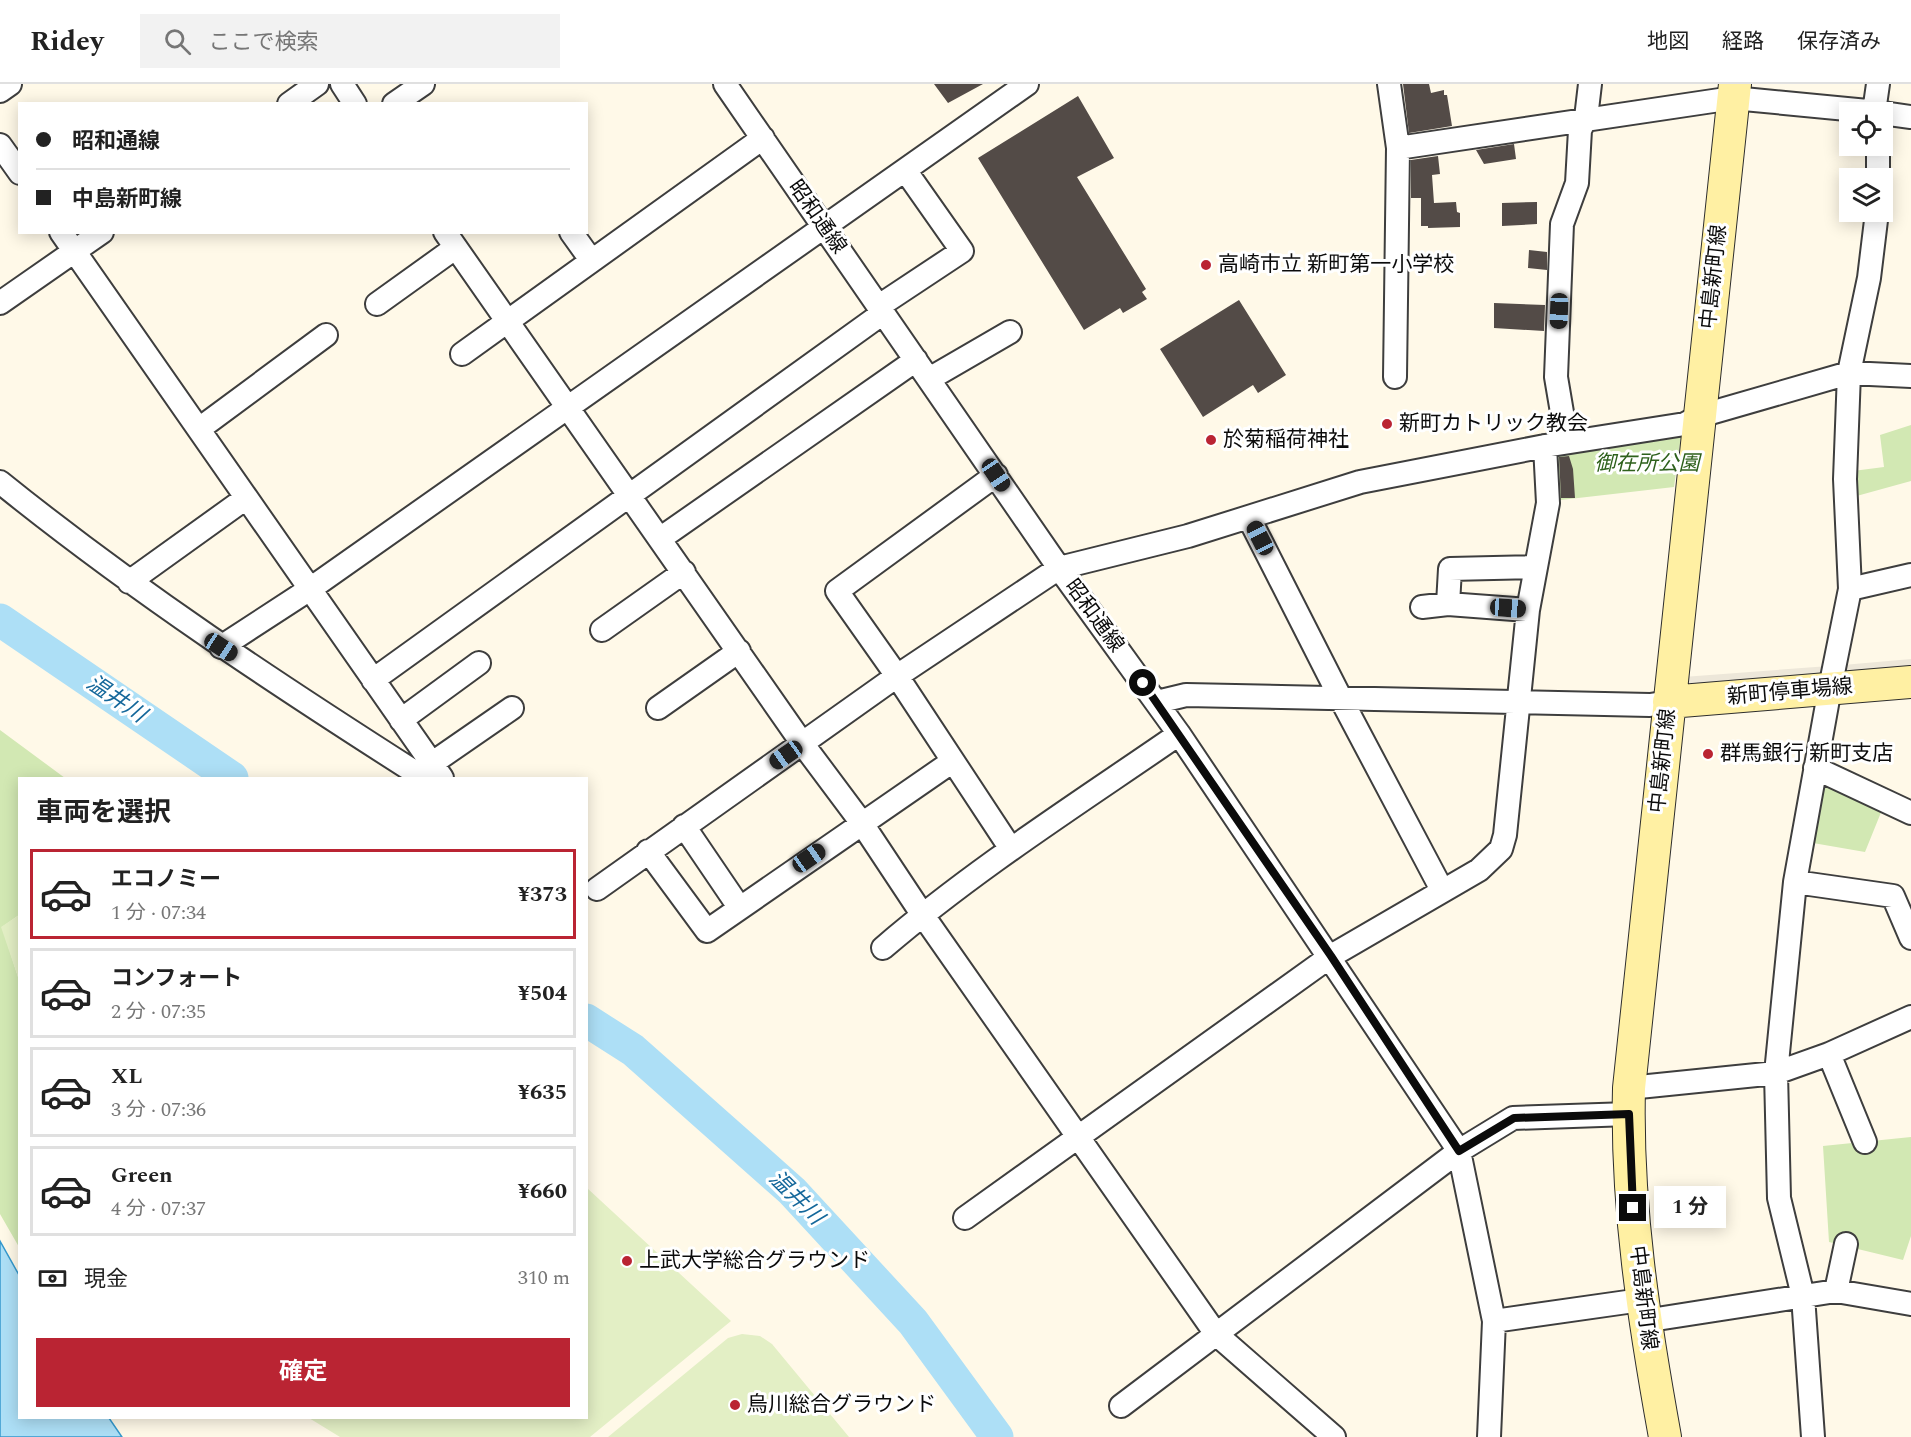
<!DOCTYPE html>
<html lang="ja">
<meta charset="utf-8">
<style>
:root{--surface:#fff;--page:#f2f2f2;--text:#222;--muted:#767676;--line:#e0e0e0;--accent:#ba2433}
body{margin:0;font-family:Spectral,"Noto Sans JP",serif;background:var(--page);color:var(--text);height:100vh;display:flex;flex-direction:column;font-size:22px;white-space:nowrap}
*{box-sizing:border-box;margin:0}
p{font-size:20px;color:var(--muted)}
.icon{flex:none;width:33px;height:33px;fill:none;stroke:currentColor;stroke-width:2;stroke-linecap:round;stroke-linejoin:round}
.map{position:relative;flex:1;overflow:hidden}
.panel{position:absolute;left:18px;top:693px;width:570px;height:642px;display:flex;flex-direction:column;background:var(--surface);border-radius:0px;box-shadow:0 3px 15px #0003}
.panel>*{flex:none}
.banner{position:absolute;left:18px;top:18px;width:570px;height:132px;border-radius:0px;box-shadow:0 3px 15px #0003;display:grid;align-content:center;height:132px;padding:0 18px;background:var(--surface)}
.fabs{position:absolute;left:1839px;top:18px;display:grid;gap:12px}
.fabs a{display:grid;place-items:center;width:54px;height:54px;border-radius:0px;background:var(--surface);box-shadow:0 3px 15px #0003;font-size:30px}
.end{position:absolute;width:27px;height:27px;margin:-14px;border:8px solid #0b0b0b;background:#fff;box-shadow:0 0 0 3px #fff}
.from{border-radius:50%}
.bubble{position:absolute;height:42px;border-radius:0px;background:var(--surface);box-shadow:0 3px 15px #0003;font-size:20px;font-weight:700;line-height:42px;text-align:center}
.car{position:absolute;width:18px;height:36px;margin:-18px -9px;border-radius:8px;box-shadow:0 0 4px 2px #0007;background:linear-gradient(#222 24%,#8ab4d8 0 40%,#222 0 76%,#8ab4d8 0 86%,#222 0)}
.banner b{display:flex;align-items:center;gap:21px;height:57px;font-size:22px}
.banner b+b{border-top:2px solid var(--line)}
.banner i{width:15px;height:15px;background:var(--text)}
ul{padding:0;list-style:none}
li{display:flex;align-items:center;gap:18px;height:90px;margin:0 12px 9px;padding:0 6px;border:3px solid var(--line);border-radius:0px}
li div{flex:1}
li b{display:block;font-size:22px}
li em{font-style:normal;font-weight:700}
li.selected{border-color:var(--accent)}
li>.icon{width:54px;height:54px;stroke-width:1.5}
h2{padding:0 18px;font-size:27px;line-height:72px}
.pay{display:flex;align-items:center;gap:15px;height:66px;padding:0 18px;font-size:22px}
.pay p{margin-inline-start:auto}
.action{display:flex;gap:12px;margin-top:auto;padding:12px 18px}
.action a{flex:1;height:69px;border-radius:0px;background:var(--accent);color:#fff;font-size:24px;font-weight:700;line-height:69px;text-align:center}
header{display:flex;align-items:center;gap:36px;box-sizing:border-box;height:84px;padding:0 30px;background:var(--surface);border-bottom:2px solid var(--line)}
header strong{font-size:28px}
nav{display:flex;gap:33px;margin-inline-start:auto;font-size:21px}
.search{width:420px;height:54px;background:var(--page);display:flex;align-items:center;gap:15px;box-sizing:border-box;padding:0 21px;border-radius:0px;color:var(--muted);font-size:22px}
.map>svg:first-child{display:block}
.green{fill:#d2e8b3}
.pitch{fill:#e3efc5}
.plaza{fill:#ede7d9}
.water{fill:#addff6;stroke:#3498cd;stroke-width:1.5}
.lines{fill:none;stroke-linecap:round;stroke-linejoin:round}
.river{stroke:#addff6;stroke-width:33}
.building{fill:#534b47}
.street-casing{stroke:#3e3e3e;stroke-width:26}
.secondary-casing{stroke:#2d2d2d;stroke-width:34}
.street{stroke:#fff;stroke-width:22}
.secondary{stroke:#fff0a3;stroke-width:32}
.route{stroke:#0b0b0b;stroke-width:8}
.poi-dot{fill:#ba2433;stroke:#fff;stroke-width:2}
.labels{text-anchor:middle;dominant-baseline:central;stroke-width:6;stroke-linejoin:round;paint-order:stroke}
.street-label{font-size:21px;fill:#0b0b0b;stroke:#fff}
.poi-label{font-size:21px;fill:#0b0b0b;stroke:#fff;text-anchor:start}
.park-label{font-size:21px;font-style:italic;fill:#2e611c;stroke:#fff}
.water-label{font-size:22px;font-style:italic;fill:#15689b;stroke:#fff}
</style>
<header>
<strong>Ridey</strong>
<div class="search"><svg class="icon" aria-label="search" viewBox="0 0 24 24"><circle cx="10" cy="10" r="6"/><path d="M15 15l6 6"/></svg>ここで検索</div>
<nav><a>地図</a><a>経路</a><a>保存済み</a></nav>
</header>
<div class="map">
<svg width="1911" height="1353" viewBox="0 0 1911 1353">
<rect width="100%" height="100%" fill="#fff9e8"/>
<!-- green -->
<path class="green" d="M1911,341v56l-58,16v-26l31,-4 -4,-32z
M1681,352l-7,51 -122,14 -2,-49z
M0,646l65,48h-45l-1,137 -17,12 17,53v267l-19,-33z
M1827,695l57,26 -19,47 -52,-9 8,-59z
M1911,1053v99l-8,24 -74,-18 -6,-96z"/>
<!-- pitch -->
<path class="pitch" d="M19,831v65l-18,-53z
M587,1104l144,133 -141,116h-250l-31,-19h277z
M742,1250l18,2 12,8 77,93h-241l120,-99z"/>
<!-- plaza -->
<path class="plaza" d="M1911,575v11l-62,6 -6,-11z
M1829,582l-1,8 -144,12 -1,-9z"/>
<!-- water -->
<path class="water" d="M0,1157l19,34 1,143h89l13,19h-122z"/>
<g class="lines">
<!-- river -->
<path class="river" d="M0,536l232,158
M586,936l47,30 159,141 121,131 84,115"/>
</g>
<!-- building -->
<path class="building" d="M934,0h49l-35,19z
M1403,0h26l2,9 13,-3v5h3l5,31 -43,7z
M1078,12l36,62 -37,19 69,112 -4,3 5,7 -24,14 -3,-5 -36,22 -106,-172z
M1514,60l2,15 -32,5 -8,-14z
M1438,72l2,18 -8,1 2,28 22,-1 1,10 3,1v14l-32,1v-2h-7v-28h-10v-38z
M1537,118v22l-35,2v-23z
M1529,166l18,2v18l-19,-2z
M1239,216l47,75 -28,18 -5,-8 -50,32 -43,-68z
M1494,219l51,2 -1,26 -50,-3z
M1569,372l4,13 2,29h-14l-2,-41z"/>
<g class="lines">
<!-- street casing -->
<g class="street-casing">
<path id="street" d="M342,0l13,20
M725,0l334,484 120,166 280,417 35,170 -5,116
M1389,0l9,64 -3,229
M0,7l10,-7
M289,20l28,-20
M394,20l29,-20
M1874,28l4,-28
M1882,29l29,4
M0,61l20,28
M1398,64l335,-50 145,14
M1878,94v-32
M61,148l381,546
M445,148l357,511 59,79 61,92 294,420 118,103
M571,148l20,28
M0,219l102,-71
M377,220l78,-56
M879,222l83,-55 -57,-81
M462,270l301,-216
M929,295l81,-47
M199,345l127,-94
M1567,358l-11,-65 6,-153 15,-41 3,-53 6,-12 4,-34
M996,391l-159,116 60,85 114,173
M0,398c135,109 278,203 424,296
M1249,434l92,181 101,191
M661,454l255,-178
M129,498l117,-84
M1850,505l61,-14
M1448,520l2,-35 86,-2
M1422,523l26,-3 80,6
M602,546l82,-58
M221,563l89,-58 717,-505
M373,596l510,-367
M1157,618l29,-7 464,10 19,-3
M658,624l81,-57
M401,636l78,-57
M431,680l81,-56
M1815,684l96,45
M684,742l55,81
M648,767l59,80 246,-170
M1795,798l98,14 18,42
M597,805l300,-213 162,-108 129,-32 172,-54 185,-36 140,-22 15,-8 149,-43 62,3
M883,864c92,-79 196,-145 296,-214
M1829,970l36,88
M1629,1004l147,-15 53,-19 82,-37
M965,1134l366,-262 148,-86 22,-21 4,-14 23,-225 20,-107 -3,-57
M1836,1207l10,-47
M1494,1237l147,-21
M1644,1237l192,-30 75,13
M1121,1322l338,-255 54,-33 116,-4
M1813,1353l-10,-141 -24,-98 -3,-125 19,-191 35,-194 20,-99 -5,-110 4,-106 20,-95 8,-66"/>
</g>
<!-- secondary casing -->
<g class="secondary-casing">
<path id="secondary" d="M1669,618l242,-20
M1665,1353c-21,-116 -39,-231 -36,-349l106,-1004"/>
</g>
<!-- street -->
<use href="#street" class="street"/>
<!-- secondary -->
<use href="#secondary" class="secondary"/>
</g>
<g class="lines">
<!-- route -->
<path class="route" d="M1143,599l188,273 128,195 55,-33 115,-4 4,94"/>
</g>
<!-- markers -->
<g class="poi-dot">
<circle cx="1206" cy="181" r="6"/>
<circle cx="1387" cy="340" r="6"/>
<circle cx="1211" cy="356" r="6"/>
<circle cx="1708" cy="670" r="6"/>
<circle cx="627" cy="1177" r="6"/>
<circle cx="735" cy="1321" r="6"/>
</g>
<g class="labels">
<!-- street labels -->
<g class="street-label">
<text transform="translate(817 133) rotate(55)">昭和通線</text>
<text transform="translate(1714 193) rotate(-84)">中島新町線</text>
<text transform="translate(1094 532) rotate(54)">昭和通線</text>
<text transform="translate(1790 608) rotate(-5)">新町停車場線</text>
<text transform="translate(1663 677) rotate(-84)">中島新町線</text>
<text transform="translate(1643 1214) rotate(83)">中島新町線</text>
</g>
<!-- poi labels -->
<g class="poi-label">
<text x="1218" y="181">高崎市立 新町第一小学校</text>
<text x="1399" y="340">新町カトリック教会</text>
<text x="1223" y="356">於菊稲荷神社</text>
<text x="1720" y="670">群馬銀行 新町支店</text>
<text x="639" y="1177">上武大学総合グラウンド</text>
<text x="747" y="1321">烏川総合グラウンド</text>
</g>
<!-- park labels -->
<g class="park-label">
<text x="1647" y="380">御在所公園</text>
</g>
<!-- water labels -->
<g class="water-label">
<text transform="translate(116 615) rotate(34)">温井川</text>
<text transform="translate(796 1114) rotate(45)">温井川</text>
</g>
</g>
</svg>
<div class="fabs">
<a><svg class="icon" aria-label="locate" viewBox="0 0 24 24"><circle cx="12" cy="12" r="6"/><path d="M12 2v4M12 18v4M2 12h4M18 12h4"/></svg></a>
<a><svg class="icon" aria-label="layers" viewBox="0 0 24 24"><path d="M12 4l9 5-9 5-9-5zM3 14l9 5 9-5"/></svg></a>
</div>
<i class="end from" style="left:1143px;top:599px"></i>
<i class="end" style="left:1633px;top:1124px"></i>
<div class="bubble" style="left:1654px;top:1102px;width:72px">1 分</div>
<i class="car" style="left:1559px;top:227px;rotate:182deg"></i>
<i class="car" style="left:996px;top:391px;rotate:146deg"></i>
<i class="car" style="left:1260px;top:454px;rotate:333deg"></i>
<i class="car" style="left:1508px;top:524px;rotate:94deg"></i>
<i class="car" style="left:221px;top:563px;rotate:123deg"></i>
<i class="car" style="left:786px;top:671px;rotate:235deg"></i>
<i class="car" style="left:809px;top:774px;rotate:55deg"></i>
<div class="banner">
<b><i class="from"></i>昭和通線</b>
<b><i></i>中島新町線</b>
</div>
<section class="panel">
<h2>車両を選択</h2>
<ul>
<li class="selected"><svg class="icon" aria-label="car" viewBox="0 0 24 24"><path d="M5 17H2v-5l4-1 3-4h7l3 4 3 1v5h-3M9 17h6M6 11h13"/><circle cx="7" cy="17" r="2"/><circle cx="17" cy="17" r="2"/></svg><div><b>エコノミー</b><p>1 分 · 07:34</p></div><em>¥373</em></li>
<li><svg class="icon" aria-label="car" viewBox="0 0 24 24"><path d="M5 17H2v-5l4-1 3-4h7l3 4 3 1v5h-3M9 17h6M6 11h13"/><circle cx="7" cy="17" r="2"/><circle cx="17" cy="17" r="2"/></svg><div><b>コンフォート</b><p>2 分 · 07:35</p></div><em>¥504</em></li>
<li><svg class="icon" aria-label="car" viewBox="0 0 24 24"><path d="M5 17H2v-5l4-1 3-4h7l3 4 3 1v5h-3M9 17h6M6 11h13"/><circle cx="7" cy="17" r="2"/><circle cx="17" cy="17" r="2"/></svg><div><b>XL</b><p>3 分 · 07:36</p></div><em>¥635</em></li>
<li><svg class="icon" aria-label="car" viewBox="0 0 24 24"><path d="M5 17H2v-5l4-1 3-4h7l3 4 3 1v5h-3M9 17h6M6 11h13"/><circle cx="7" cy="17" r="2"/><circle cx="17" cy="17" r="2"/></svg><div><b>Green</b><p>4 分 · 07:37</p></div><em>¥660</em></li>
</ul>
<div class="pay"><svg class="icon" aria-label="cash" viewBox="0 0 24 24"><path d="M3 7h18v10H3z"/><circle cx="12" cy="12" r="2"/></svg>現金<p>310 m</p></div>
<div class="action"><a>確定</a></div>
</section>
</div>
